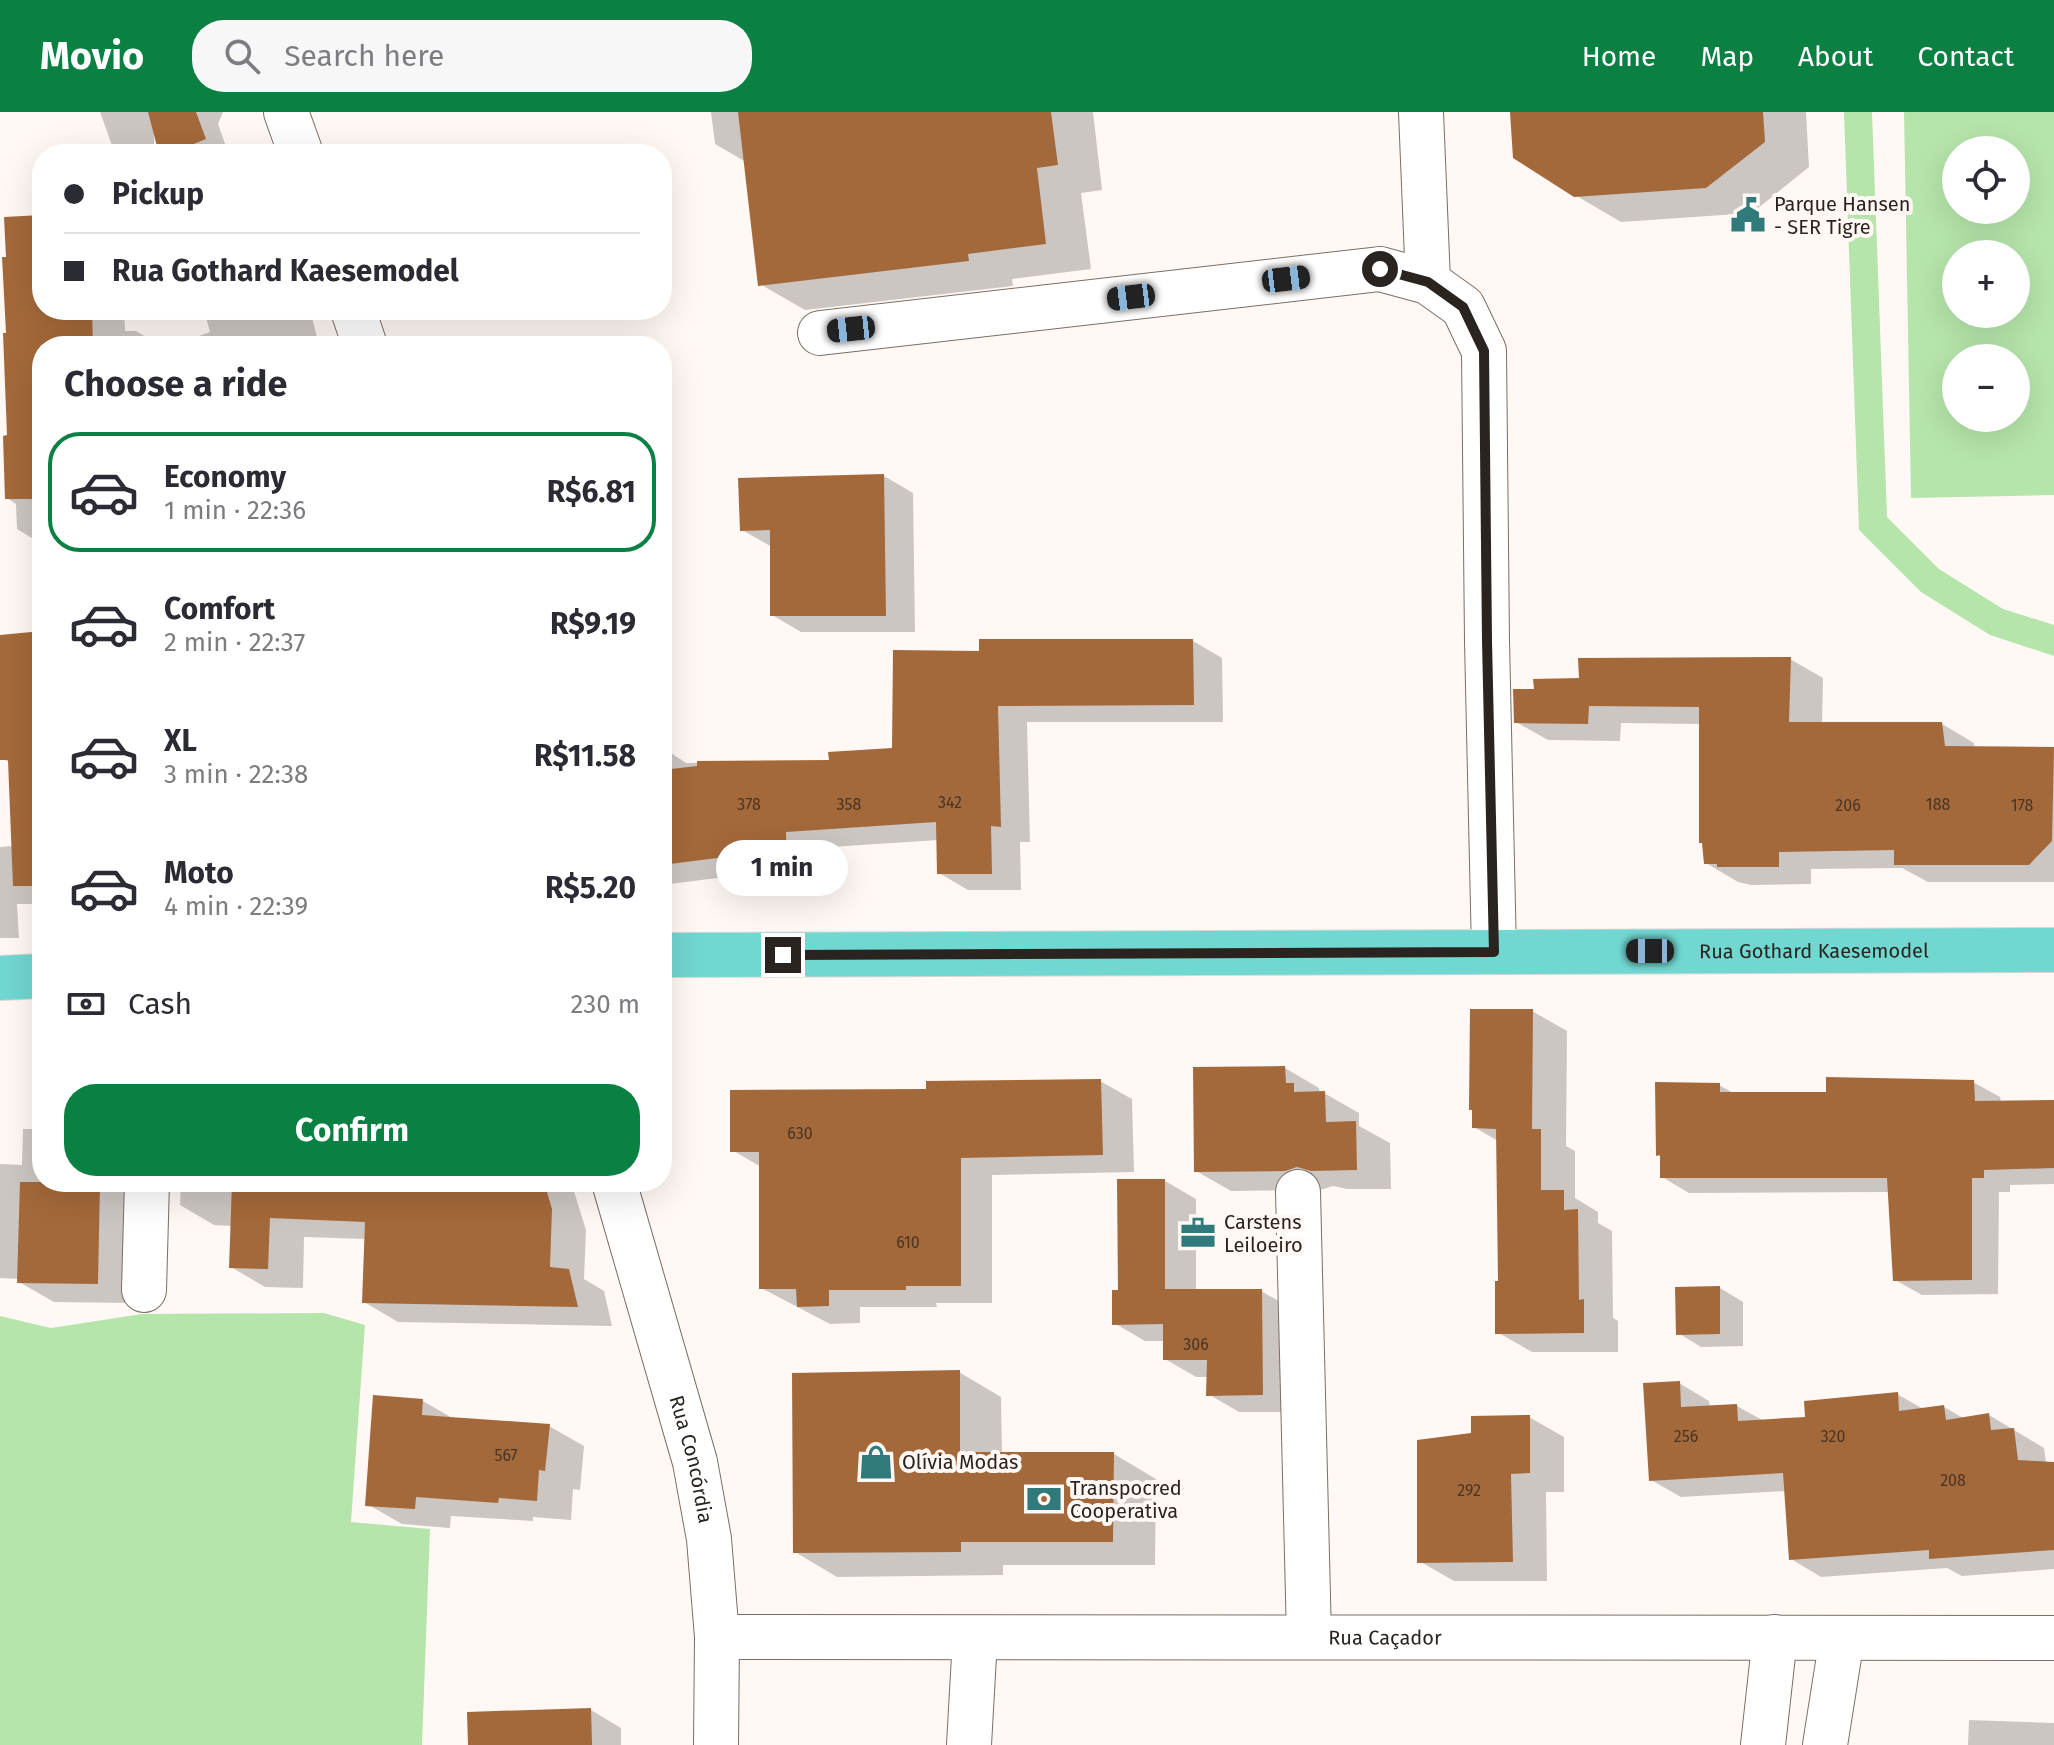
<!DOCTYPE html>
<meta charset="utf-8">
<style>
:root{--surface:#fff;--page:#f7f7f7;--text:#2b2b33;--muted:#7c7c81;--line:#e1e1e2;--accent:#0b8043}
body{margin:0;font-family:"Fira Sans",sans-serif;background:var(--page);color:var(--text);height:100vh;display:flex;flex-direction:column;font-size:30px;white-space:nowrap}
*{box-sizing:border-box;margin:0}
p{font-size:26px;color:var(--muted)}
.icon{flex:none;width:44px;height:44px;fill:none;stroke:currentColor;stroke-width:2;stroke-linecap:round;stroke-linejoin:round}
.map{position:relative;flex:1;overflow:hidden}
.details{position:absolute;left:32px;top:224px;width:640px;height:856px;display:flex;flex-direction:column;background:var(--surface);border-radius:32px;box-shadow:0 8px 32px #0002}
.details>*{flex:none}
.banner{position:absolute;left:32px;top:32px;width:640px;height:176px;border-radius:32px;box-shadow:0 8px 32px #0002;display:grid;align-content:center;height:176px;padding:0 32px;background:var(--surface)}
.controls{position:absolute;left:1942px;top:24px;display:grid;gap:16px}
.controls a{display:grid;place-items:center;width:88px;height:88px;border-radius:50%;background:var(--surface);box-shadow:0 8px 32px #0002;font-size:40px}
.end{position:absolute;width:36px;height:36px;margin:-18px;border:10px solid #29241f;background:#fff;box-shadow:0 0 0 4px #fff}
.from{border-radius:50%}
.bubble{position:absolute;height:56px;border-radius:28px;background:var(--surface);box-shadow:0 8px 32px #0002;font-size:26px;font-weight:700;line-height:56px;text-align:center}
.car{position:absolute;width:24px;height:48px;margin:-24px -12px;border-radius:10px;box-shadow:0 0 6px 2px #0007;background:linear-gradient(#222 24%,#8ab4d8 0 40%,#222 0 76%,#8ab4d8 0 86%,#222 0)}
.banner b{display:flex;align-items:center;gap:28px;height:76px;font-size:30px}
.banner b+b{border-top:2px solid var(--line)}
.banner i{width:20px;height:20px;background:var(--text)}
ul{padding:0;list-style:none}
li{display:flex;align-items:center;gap:24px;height:120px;margin:0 16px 12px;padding:0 16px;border:4px solid transparent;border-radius:32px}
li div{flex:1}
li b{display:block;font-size:30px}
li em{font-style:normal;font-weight:700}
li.current{border-color:var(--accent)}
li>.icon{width:72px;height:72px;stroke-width:1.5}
h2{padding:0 32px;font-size:36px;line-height:96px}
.pay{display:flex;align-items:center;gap:20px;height:88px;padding:0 32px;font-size:30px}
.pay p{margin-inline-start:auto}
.primary-button{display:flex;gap:16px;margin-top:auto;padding:16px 32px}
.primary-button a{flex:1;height:92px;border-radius:32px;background:var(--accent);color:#fff;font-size:32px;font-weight:700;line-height:92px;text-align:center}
header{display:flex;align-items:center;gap:48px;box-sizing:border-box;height:112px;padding:0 40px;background:var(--accent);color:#fff}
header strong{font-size:38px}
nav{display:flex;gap:44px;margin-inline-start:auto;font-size:28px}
.search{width:560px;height:72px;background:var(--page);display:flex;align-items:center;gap:20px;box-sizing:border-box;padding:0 28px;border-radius:32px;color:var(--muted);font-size:30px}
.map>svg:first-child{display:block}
.green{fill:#b6e5ab;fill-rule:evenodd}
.shadow{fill:#0003}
.building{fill:#a4693a}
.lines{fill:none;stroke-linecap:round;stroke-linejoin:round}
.minor-casing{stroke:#7c6e64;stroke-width:46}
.major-casing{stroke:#d8d8d7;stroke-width:46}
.minor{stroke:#fff;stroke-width:44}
.major{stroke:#71d7d1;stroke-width:44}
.route{stroke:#29241f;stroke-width:10}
.labels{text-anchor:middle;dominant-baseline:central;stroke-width:8;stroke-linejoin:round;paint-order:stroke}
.number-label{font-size:16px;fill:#483526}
.poi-label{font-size:20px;fill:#29241f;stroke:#fff8f4;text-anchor:start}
.street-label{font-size:20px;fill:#29241f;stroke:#fff8f4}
</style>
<header>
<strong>Movio</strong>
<div class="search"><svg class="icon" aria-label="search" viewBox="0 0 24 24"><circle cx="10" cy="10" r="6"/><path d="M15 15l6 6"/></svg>Search here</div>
<nav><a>Home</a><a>Map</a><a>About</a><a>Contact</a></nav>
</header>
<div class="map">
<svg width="2054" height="1633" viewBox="0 0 2054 1633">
<rect width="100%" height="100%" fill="#fff8f4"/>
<!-- green -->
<path class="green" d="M1844,0h28l15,405 52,52 64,40 51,16v31l-64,-21 -69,-43 -62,-62z
M1904,0h150v383l-143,3zM1956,38h60v60h-60zM1956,142h60v60h-60zM1956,246h60v60h-60z
M324,1201l41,12 -14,197 79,7 -8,216h-422v-429l51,12 91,-14z"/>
<!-- shadow -->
<path class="shadow" d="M100,0h123l-5,12 10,28 -67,2 -7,-22v22h-39z
M711,0h382l9,78 -21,3 10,76 -79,10 1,7 -208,24 -45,-26 -14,-122 -31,-18z
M1512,0h294l3,55 -57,46 -131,9 -46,-27z
M42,105v93h82l1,21h11l26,15h-120v244l-2,-47 -23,-14 -1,-25 -9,-6 1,-163z
M204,198h106l8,31 -17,5h-130l39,-14z
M884,364l29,17 2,139h-114l-29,-17v-68l-30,-17z
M42,521v271h-25l2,34h-19v-91l14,-1 -3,-83 -8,-4 -3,-13v-109z
M1193,529l29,17 1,64h-196l3,120h-10l1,48h-53l-29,-17 -1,-33 -122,8v33l-51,-3 -9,-5 -94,12v-138l24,16 145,-1 63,-12 87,-97z
M1790,547l33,19 -1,46h120l32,19 1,6h79v133h-126l-26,-14 -91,1v15l-60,1 -13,-3 -32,-19 -5,-139 -80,-1 -1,18 -72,-1 -32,-18 20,-31 45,-11z
M1532,899l35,20 -1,115 9,5v47l23,14v11l14,8 1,87 5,3v31h-86l-35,-20 3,-49 -2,-142 -24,-14z
M1285,956l34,20 1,5h4l35,20v13l31,17 1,46h-44l-14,-3 -13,4 -89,1 -35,-20z
M1100,969l32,18 2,73 -142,3v128h-56l1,4h-77v16l-30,1 -69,-36v-121l-29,-17 197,-59z
M1973,970l27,15 1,5h53v82l-44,1v7h-11l-1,102 -76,1 -27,-15 -5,-88 -201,1 -27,-16v-19l-4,-3 61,-70 16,9h93z
M23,1017h19v53h93l-2,121 -79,-1 -35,-20v-3l-19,-1v-114l22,1z
M1165,1069l31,18v92h65l32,18v103h-54l-31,-18 1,-17h-13l-31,-18v-18h-20l-31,-18 6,-31z
M181,1070h390l15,48 -2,49 20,12 8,35 -214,-4 -34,-20 2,-63 -62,-2 -1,51 -38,-1 -34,-20 1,-41 -18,-1 -34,-20z
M1720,1176l23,14v44l-42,1 -23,-14z
M959,1260l42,25 1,57h112l42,25 -1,86h-152v10l-166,2 -42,-25z
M1679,1271l30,18 1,6 27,-1 27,15 43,-2 90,-25 28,16 19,-3 21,12 24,-4 55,33 2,15 8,1v105l-92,7 -15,-8 -126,9 -30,-18 -5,-68 -105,6 -30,-17z
M423,1289l31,18 95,7 35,20 -4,44 -7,-1 -2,31 -38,-3v4l-82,-5 -1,12 -48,-4 -35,-20z
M1529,1305l35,20v55h-18l1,89h-93l-35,-20 54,-127z
M591,1598l30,18v17h-151z
M1969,1608l85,3v22h-86z"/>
<!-- building -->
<path class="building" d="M148,0h48l10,27 -37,15h-10z
M738,0h313l7,53 -21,3 9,76 -78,10 1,7 -211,25z
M1510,0h253l2,30 -59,46 -132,9 -61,-39z
M42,103v95h50l1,36h-51v153h-37l-2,-63 4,-1 -4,-102h3l-4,-76h4l-2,-40z
M884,362l2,142h-116v-86l-30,1 -2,-53z
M42,519v255h-29l-5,-126h-8v-125z
M979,527h214l1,66 -196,1 3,121 -10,-1 1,48h-55l-1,-52 -150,10 1,33 -54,-3v-6l-71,9v-95l35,-4v-5l132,-1 -1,-8 64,-4 1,-98 86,1z
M1791,545l-2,65h153l3,24 109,1 -2,94 -23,24h-135v-15l-115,2v15h-62v-3h-13l-2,-21h-3v-136l-110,-1 -1,18 -74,-1 -1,-34h21l-1,-10 46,-1 -1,-20z
M1470,897h63l-1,120h9v61h23v20l14,-1 1,91 5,-1v34l-89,1v-53h3l-2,-152 -24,-1v-18h-3z
M1285,954l1,17h8v9l31,-1 1,31 30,-1 1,49 -46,1 -14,-4 -12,4 -91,1 -1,-105z
M1826,965l148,3 1,21 79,-1v68l-70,2v8h-12v102l-79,1 -6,-103h-227v-23l-4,1 -1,-74 65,1v9h106z
M1101,967l2,76 -142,3v128h-55v4h-77v16l-32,1 -1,-18h-37v-137h-29v-62l196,-1v-8z
M1117,1067h48v110h97l1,106 -57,1 1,-36h-44v-36l-51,1v-35h6z
M20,1070h80l-2,102 -81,-1z
M232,1070h312l8,27 -2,58 19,2 9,38 -216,-4 3,-81 -95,-4 -2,51 -39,-1z
M1720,1174v48l-44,1 -1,-48z
M960,1258v82h154l-1,90h-152v10l-168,1 -1,-180z
M1680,1269l1,26 56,-3 1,17 67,-4 -1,-16 94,-9 1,19 45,-6 2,15 43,-7 2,17 23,-2 4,32 36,2v88l-125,9v-9l-140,10 -6,-87 -134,8 -6,-98z
M373,1283l50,4 -1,16 128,9 -5,47 -6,-1 -2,31 -38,-3 -1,5 -82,-6 -1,12 -50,-3z
M1530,1303v58l-19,1 2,88 -96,1v-123l54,-7v-17z
M591,1596l1,37h-124l-1,-33z"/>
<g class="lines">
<!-- minor casing -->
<g class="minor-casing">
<g id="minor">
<path d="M286,0l15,42"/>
<path d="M1421,0l7,170"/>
<path d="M353,198l12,36"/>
<path d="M820,221l560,-64 48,13 35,25 21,44 3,290 7,311"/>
<path id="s1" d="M614,1070l81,280 14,77 8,98 -1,108"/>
<path d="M1298,1080l11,445"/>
<path d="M144,1178l3,-108"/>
<path id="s2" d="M717,1525l1337,1"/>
<path d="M969,1633l6,-107"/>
<path d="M1763,1633l12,-108"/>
<path d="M1825,1633l17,-107"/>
</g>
</g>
<!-- major casing -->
<g class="major-casing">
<g id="major">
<path id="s3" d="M662,843l1392,-5"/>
<path d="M0,866l42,-2"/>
</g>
</g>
<!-- minor -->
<use href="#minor" class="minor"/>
<!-- major -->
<use href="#major" class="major"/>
</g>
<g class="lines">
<!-- route -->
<path class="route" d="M783,843l711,-3 -7,-311 -3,-290 -21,-44 -35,-25 -48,-13"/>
</g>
<!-- icons -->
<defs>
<g id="civic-bare" transform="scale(2.76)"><path d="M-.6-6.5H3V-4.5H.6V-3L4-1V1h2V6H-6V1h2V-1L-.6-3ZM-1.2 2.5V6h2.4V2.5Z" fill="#307a7c" stroke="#fff8f4" stroke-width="2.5" paint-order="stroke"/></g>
<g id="office-bare" transform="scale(2.76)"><path d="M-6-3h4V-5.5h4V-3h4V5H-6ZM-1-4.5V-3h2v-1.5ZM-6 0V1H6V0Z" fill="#307a7c" stroke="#fff8f4" stroke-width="2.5" paint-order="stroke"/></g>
<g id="shop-bare" transform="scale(2.76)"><path d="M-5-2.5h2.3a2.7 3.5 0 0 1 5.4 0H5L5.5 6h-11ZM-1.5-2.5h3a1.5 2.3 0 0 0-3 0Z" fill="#307a7c" stroke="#fff8f4" stroke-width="2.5" paint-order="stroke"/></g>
<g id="bank-bare" transform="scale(2.76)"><path d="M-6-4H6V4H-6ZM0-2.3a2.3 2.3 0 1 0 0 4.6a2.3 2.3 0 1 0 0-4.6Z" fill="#307a7c" stroke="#fff8f4" stroke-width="2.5" paint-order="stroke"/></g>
</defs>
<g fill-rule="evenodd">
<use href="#civic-bare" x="1748" y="103"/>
<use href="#office-bare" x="1198" y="1121"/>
<use href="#shop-bare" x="876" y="1350"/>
<use href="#bank-bare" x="1044" y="1387"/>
</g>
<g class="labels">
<!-- number labels -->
<g class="number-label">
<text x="950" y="690">342</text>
<text x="749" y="692">378</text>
<text x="849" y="692">358</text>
<text x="1938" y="692">188</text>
<text x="1848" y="693">206</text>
<text x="2022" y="693">178</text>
<text x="800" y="1021">630</text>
<text x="908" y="1130">610</text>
<text x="1196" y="1232">306</text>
<text x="1686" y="1324">256</text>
<text x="1833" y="1324">320</text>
<text x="506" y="1343">567</text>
<text x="1953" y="1368">208</text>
<text x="1469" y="1378">292</text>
</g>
<!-- poi labels -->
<g class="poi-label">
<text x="1774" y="92">Parque Hansen<tspan x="1774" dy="23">- SER Tigre</tspan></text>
<text x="1224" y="1110">Carstens<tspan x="1224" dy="23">Leiloeiro</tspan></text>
<text x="902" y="1350">Olívia Modas</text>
<text x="1070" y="1376">Transpocred<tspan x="1070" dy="23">Cooperativa</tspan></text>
</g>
<!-- street labels -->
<g class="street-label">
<text stroke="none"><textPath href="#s3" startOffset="1152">Rua Gothard Kaesemodel</textPath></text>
<text stroke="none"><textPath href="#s1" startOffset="288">Rua Concórdia</textPath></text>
<text stroke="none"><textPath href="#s2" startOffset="668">Rua Caçador</textPath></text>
</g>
</g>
</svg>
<div class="controls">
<a><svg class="icon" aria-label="locate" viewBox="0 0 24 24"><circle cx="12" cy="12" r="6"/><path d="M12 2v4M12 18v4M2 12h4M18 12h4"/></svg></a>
<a>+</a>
<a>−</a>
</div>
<i class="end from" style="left:1380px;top:157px"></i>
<i class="end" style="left:783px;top:843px"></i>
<div class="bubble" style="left:716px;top:728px;width:132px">1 min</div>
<i class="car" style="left:1286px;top:167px;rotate:83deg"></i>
<i class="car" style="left:1131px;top:185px;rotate:263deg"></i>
<i class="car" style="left:851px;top:217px;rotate:264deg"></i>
<i class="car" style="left:1650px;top:839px;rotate:270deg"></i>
<div class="banner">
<b><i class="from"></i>Pickup</b>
<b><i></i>Rua Gothard Kaesemodel</b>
</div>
<section class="details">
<h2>Choose a ride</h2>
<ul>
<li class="current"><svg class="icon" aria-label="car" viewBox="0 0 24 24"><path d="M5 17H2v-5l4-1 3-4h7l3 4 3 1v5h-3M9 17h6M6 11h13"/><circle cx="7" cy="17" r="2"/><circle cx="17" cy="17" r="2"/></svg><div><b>Economy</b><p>1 min · 22:36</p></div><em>R$6.81</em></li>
<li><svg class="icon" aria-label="car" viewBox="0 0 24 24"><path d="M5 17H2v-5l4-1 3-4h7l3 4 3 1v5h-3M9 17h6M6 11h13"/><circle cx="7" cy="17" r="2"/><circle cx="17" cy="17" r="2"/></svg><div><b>Comfort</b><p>2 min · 22:37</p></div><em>R$9.19</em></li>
<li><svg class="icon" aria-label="car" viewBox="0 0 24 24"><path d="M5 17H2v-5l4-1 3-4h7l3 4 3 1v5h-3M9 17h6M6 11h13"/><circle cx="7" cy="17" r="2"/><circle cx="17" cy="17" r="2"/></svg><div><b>XL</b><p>3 min · 22:38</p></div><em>R$11.58</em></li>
<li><svg class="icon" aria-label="car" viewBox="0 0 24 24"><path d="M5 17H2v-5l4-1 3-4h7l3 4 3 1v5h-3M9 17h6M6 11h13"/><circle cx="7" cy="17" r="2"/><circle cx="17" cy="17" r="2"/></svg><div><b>Moto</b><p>4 min · 22:39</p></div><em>R$5.20</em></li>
</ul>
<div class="pay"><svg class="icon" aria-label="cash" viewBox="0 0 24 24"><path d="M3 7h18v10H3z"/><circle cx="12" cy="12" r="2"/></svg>Cash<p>230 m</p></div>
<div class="primary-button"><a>Confirm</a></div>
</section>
</div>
